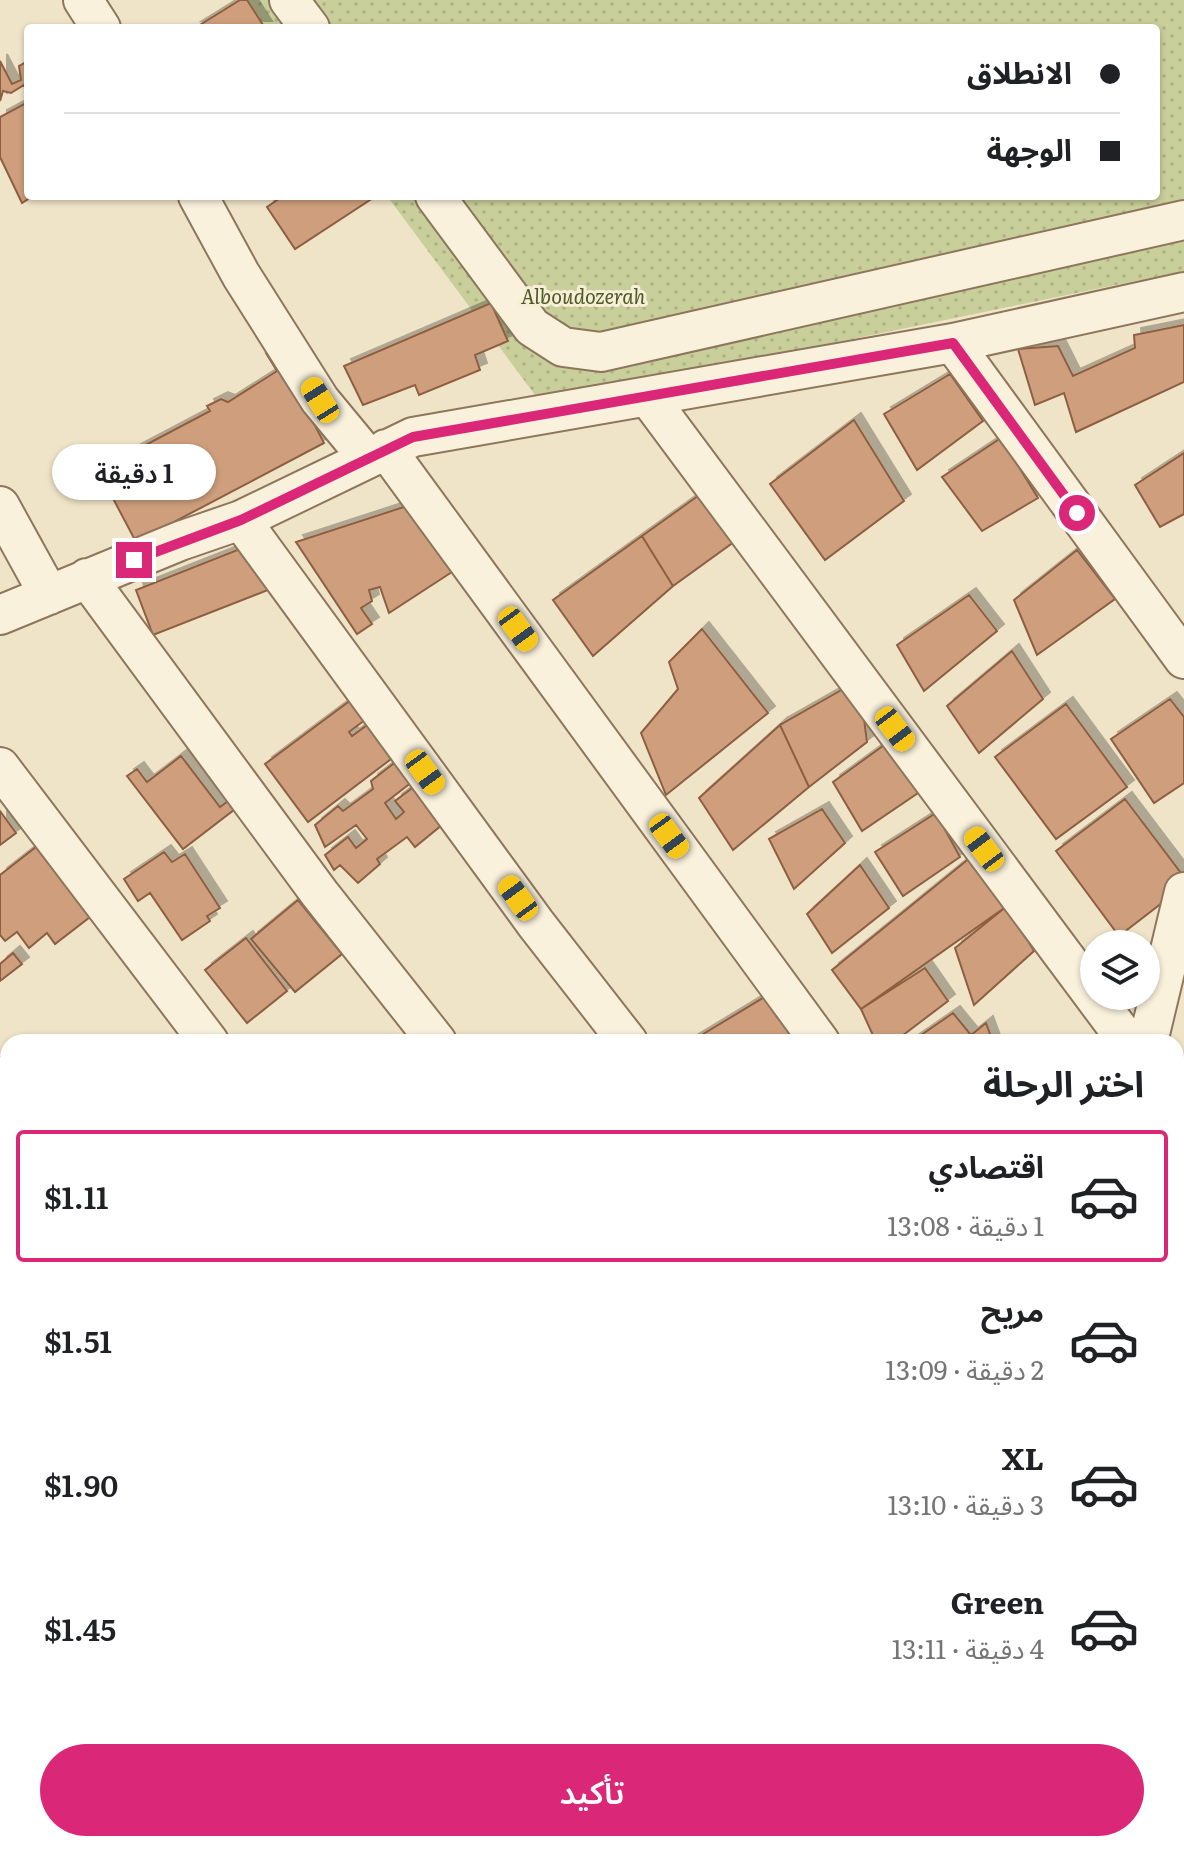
<!DOCTYPE html>
<html lang="ar">
<meta charset="utf-8">
<style>
:root{--surface:#fff;--page:#f2f2f2;--text:#202124;--muted:#757577;--line:#e0e0e0;--accent:#db2777}
body{margin:0;font-family:Literata,"Noto Sans Arabic",serif;background:var(--page);color:var(--text);direction:rtl;height:100vh;display:flex;flex-direction:column;font-size:30px;white-space:nowrap}
*{box-sizing:border-box;margin:0}
p{font-size:26px;color:var(--muted)}
.icon{flex:none;width:44px;height:44px;fill:none;stroke:currentColor;stroke-width:2;stroke-linecap:round;stroke-linejoin:round}
.map{position:relative;flex:1;overflow:hidden;direction:ltr}
.panel{position:absolute;left:0px;top:1034px;width:1184px;height:818px;display:flex;flex-direction:column;background:var(--surface);border-radius:24px 24px 0 0;box-shadow:0 2px 6px #0004;direction:rtl}
.panel>*{flex:none}
.banner{position:absolute;left:24px;top:24px;width:1136px;height:176px;border-radius:8px;box-shadow:0 2px 6px #0004;direction:rtl;display:grid;align-content:center;height:176px;padding:0 40px;background:var(--surface)}
.tools{position:absolute;left:1080px;top:930px;display:grid;gap:16px}
.tools a{display:grid;place-items:center;width:80px;height:80px;border-radius:50%;background:var(--surface);box-shadow:0 2px 6px #0004;font-size:40px}
.end{position:absolute;width:36px;height:36px;margin:-18px;border:10px solid #db2777;background:#fff;box-shadow:0 0 0 4px #fff}
.from{border-radius:50%}
.bubble{position:absolute;height:56px;border-radius:28px;background:var(--surface);box-shadow:0 2px 6px #0004;font-size:26px;font-weight:600;line-height:56px;text-align:center;direction:rtl}
.car{position:absolute;width:24px;height:48px;margin:-24px -12px;border-radius:10px;box-shadow:0 0 6px 2px #0007;background:linear-gradient(#f5c518 24%,#345 0 40%,#f5c518 0 76%,#345 0 86%,#f5c518 0)}
.banner b{display:flex;align-items:center;gap:28px;height:76px;font-size:30px}
.banner b+b{border-top:2px solid var(--line)}
.banner i{width:20px;height:20px;background:var(--text)}
ul{padding:0;list-style:none}
li{display:flex;align-items:center;gap:24px;height:132px;margin:0 16px 12px;padding:0 24px;border:4px solid transparent;border-radius:8px}
li div{flex:1}
li b{display:block;font-size:30px}
li em{font-style:normal;font-weight:600}
li.current{border-color:var(--accent)}
li>.icon{width:72px;height:72px;stroke-width:1.5}
h2{padding:0 40px;font-size:36px;line-height:96px}
.button{display:flex;gap:16px;margin-top:auto;padding:16px 40px}
.button a{flex:1;height:92px;border-radius:48px;background:var(--accent);color:#fff;font-size:32px;font-weight:600;line-height:92px;text-align:center}
.map>svg:first-child{display:block}
.park{fill:url(#park-dots)}
.building{fill:#cf9f7d;stroke:#8d5f41;stroke-width:2;filter:url(#shadow)}
.lines{fill:none;stroke-linecap:round;stroke-linejoin:round}
.minor-casing{stroke:#8d765c;stroke-width:42}
.minor{stroke:#faf1dc;stroke-width:38}
.route{stroke:#db2777;stroke-width:10}
.labels{text-anchor:middle;dominant-baseline:central;stroke-width:6;stroke-linejoin:round;paint-order:stroke}
.park-label{font-size:20px;font-style:italic;fill:#4d5a26;stroke:#f7eed8}
</style>
<div class="map">
<svg width="1184" height="1851" viewBox="0 0 1184 1851">
<defs>
<pattern id="park-dots" width="8" height="8" patternUnits="userSpaceOnUse" patternTransform="scale(2)"><rect width="8" height="8" fill="#c9cf9b"/><path d="M2 2h.1M6 6h.1" fill="none" stroke="#aeb285" stroke-width="1.8" stroke-linecap="round"/></pattern>
<filter id="shadow"><feDropShadow dx="7" dy="-7" stdDeviation="0" flood-color="#0004"/></filter>
</defs>
<rect width="100%" height="100%" fill="#f0e4c8"/>
<!-- park -->
<path class="park" d="M242,0h942v271l-643,132 -154,-207h769v-168h-893z"/>
<!-- building -->
<path class="building" d="M240,0h7l18,28h-70z
M0,61l12,23 9,-4 -2,-14 9,-5v31l-4,-7 -13,8 -8,-2 -3,10z
M28,102v94h5l-11,7 -22,-46v-40z
M283,196h93l-81,53 -28,-42z
M491,303l17,38 -33,14 5,15 -61,25 -4,-10 -52,20 -19,-39z
M1184,325v57l-108,50 -12,-39 -29,12 -17,-56 40,-3 15,30 62,-28 -1,-13z
M279,345l12,34 33,64 -188,99 -38,-72 112,-59 -3,-5 14,-7 7,3 49,-31 -11,-18z
M950,374l33,47 -66,49 -33,-56z
M854,420l50,81 -79,59 -55,-76z
M1001,438l37,60 -56,33 -40,-54z
M1184,453v61l-24,13 -25,-42z
M702,493l36,46 -65,47 -31,-50z
M413,504l42,66 -66,43 -9,-26 -11,3 3,11 -11,7 11,16 -15,10 -61,-92z
M642,536l31,50 -80,70 -40,-56z
M250,545l18,45 -115,45 -17,-45z
M1077,550l38,49 -78,56 -23,-55z
M969,595l28,36 -73,60 -27,-46z
M702,629l66,84 -102,82 -25,-62 37,-44 -9,-27z
M1012,651l31,48 -64,54 -32,-47z
M859,680l8,62 -58,45 -29,-62z
M355,697l14,20 -20,15 3,4 22,-16 25,33 -91,69 -43,-58z
M1170,699l14,18v66l-30,20 -43,-64z
M1066,704l61,83 -71,52 -61,-82z
M780,725l29,62 -76,63 -34,-52z
M887,743l34,48 -59,40 -29,-49z
M181,756l39,51 12,-9 7,8 -56,43 -56,-73 10,-7 10,13z
M402,757l15,21 -32,25 11,16 8,-7 -9,-11 24,-18 29,37 -33,27 -8,-10 -30,22 3,5 -22,19 -18,-18 -6,5 -9,-15 23,-18 8,11 11,-9 -11,-14 -31,22 -10,-22 23,-19 5,5 30,-22 -2,-8z
M1125,799l59,78v9l-65,50 -63,-85z
M822,809l23,34 -51,46 -25,-50z
M0,811l16,22 -16,12z
M936,813l24,44 -57,39 -28,-44z
M36,847l54,70 -35,27 -8,-11 -18,15 -12,-16 -12,9 -5,-6v-60z
M164,852l8,10 13,-8 35,54 -13,8 3,5 -28,19 -32,-47 -12,8 -14,-22z
M971,857l36,49 -146,103 -29,-39z
M860,865l29,43 -57,45 -25,-39z
M298,900l44,54 -47,38 -44,-53z
M1007,906l27,45 -60,54 -19,-57z
M246,938l41,53 -40,32 -42,-53z
M13,953l9,11 -22,17v-17z
M925,968l23,33 -54,41h-18l-15,-33z
M771,993l34,49h-115z
M953,1013l18,22 15,-12 7,19h-82z
M0,1088l8,10v29l-8,6z
M1184,1150v57l-8,6v-58z
M1176,1326l8,10v69l-8,6z
M1181,1431l3,4v37l-5,2 -3,-4v-35z"/>
<g class="lines">
<!-- minor casing -->
<g class="minor-casing">
<path id="minor" d="M83,0l18,28
M289,0l21,28
M198,196l43,79 79,125 48,58
M435,196l97,131 31,20 38,5 583,-132
M953,343l231,316
M648,397l480,645
M386,449l434,593
M0,506l49,89
M241,520l295,404 92,118
M87,578l233,316 117,148
M0,615l180,-74 61,-21 172,-83 540,-94 231,-51
M0,767l209,275
M1148,1042l36,-150
M0,1077l8,11
M1176,1108l8,11
M0,1410l8,10
M1176,1527l8,10
M0,1529l8,-3
M0,1783l8,1
M201,1844l21,7
M1021,1844l6,7"/>
</g>
<!-- minor -->
<use href="#minor" class="minor"/>
</g>
<g class="lines">
<!-- route -->
<path class="route" d="M134,560l107,-40 172,-83 540,-94 124,170"/>
</g>
<g class="labels">
<!-- park labels -->
<g class="park-label">
<text x="583" y="295">Alboudozerah</text>
</g>
</g>
</svg>
<div class="tools">
<a><svg class="icon" aria-label="layers" viewBox="0 0 24 24"><path d="M12 4l9 5-9 5-9-5zM3 14l9 5 9-5"/></svg></a>
</div>
<i class="end from" style="left:1077px;top:513px"></i>
<i class="end" style="left:134px;top:560px"></i>
<div class="bubble" style="left:52px;top:444px;width:164px">1 دقيقة</div>
<i class="car" style="left:320px;top:400px;rotate:328deg"></i>
<i class="car" style="left:518px;top:629px;rotate:144deg"></i>
<i class="car" style="left:895px;top:729px;rotate:143deg"></i>
<i class="car" style="left:425px;top:772px;rotate:144deg"></i>
<i class="car" style="left:669px;top:836px;rotate:144deg"></i>
<i class="car" style="left:984px;top:849px;rotate:323deg"></i>
<i class="car" style="left:518px;top:898px;rotate:324deg"></i>
<div class="banner">
<b><i class="from"></i>الانطلاق</b>
<b><i></i>الوجهة</b>
</div>
<section class="panel">
<h2>اختر الرحلة</h2>
<ul>
<li class="current"><svg class="icon" aria-label="car" viewBox="0 0 24 24"><path d="M5 17H2v-5l4-1 3-4h7l3 4 3 1v5h-3M9 17h6M6 11h13"/><circle cx="7" cy="17" r="2"/><circle cx="17" cy="17" r="2"/></svg><div><b>اقتصادي</b><p>1 دقيقة · 13:08</p></div><em>$1.11</em></li>
<li><svg class="icon" aria-label="car" viewBox="0 0 24 24"><path d="M5 17H2v-5l4-1 3-4h7l3 4 3 1v5h-3M9 17h6M6 11h13"/><circle cx="7" cy="17" r="2"/><circle cx="17" cy="17" r="2"/></svg><div><b>مريح</b><p>2 دقيقة · 13:09</p></div><em>$1.51</em></li>
<li><svg class="icon" aria-label="car" viewBox="0 0 24 24"><path d="M5 17H2v-5l4-1 3-4h7l3 4 3 1v5h-3M9 17h6M6 11h13"/><circle cx="7" cy="17" r="2"/><circle cx="17" cy="17" r="2"/></svg><div><b>XL</b><p>3 دقيقة · 13:10</p></div><em>$1.90</em></li>
<li><svg class="icon" aria-label="car" viewBox="0 0 24 24"><path d="M5 17H2v-5l4-1 3-4h7l3 4 3 1v5h-3M9 17h6M6 11h13"/><circle cx="7" cy="17" r="2"/><circle cx="17" cy="17" r="2"/></svg><div><b>Green</b><p>4 دقيقة · 13:11</p></div><em>$1.45</em></li>
</ul>
<div class="button"><a>تأكيد</a></div>
</section>
</div>
